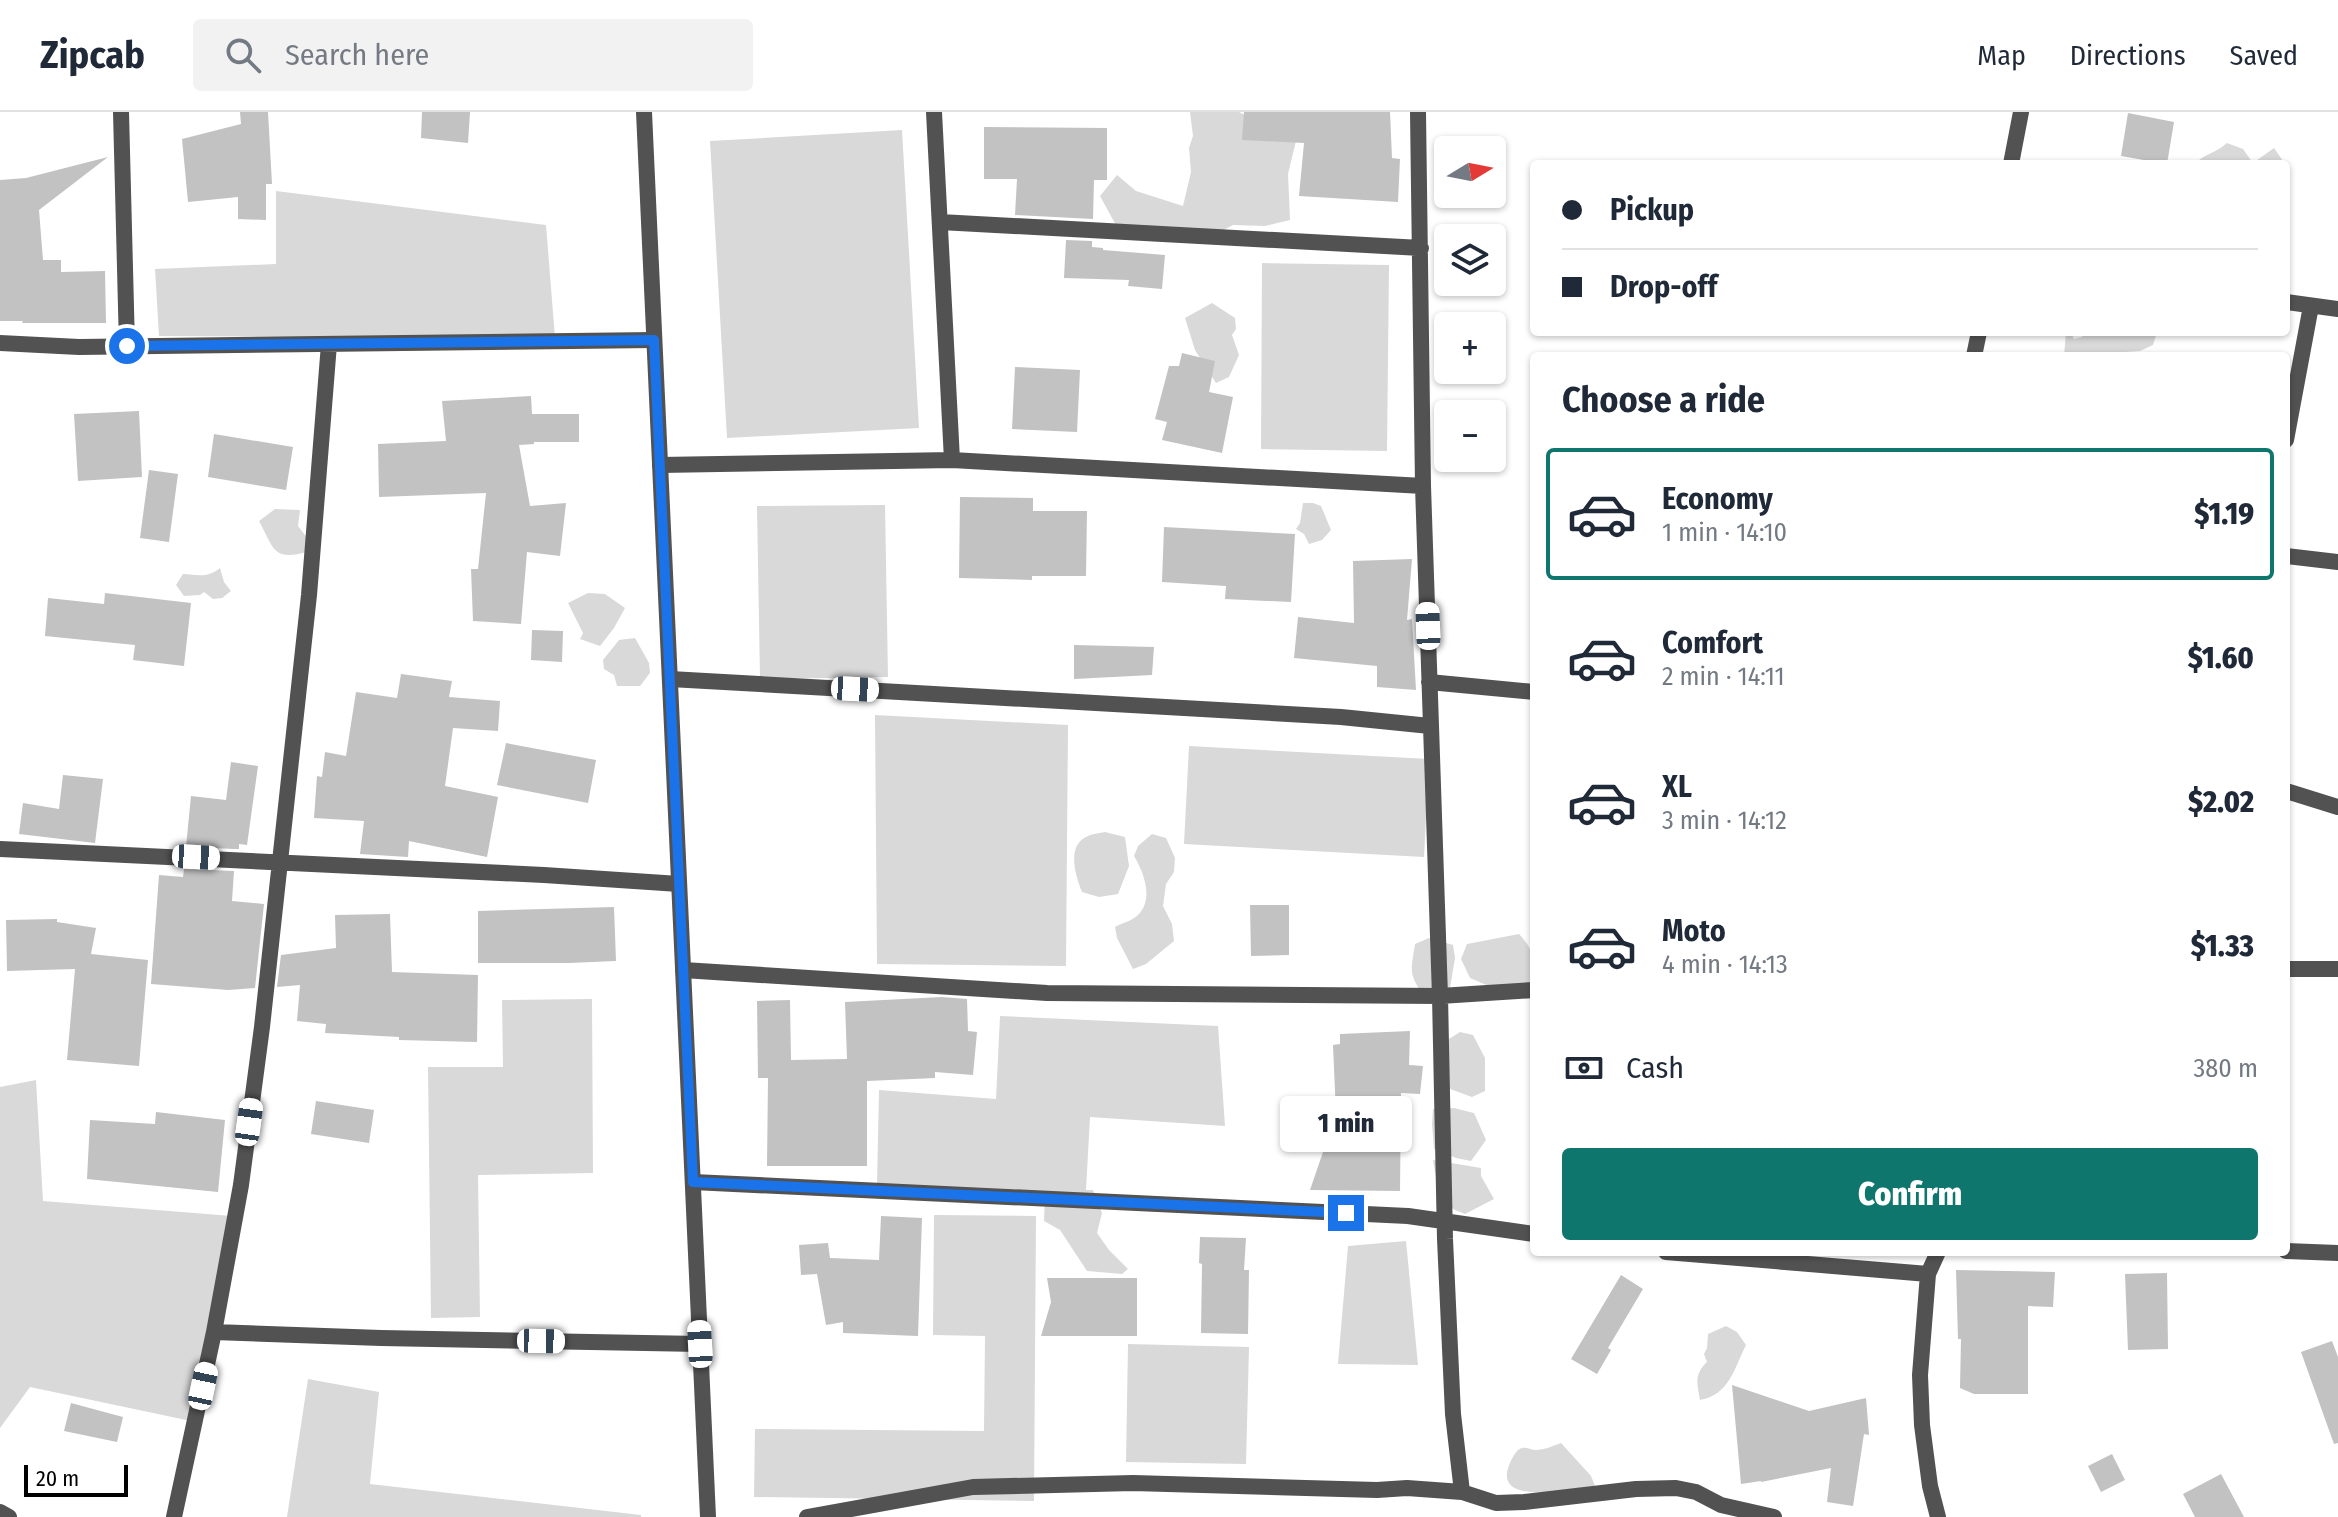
<!DOCTYPE html>
<meta charset="utf-8">
<style>
:root{--surface:#fff;--page:#f2f2f3;--text:#1f2937;--muted:#747a83;--line:#e0e1e3;--accent:#0f766e}
body{margin:0;font-family:"Fira Sans Condensed",sans-serif;background:var(--page);color:var(--text);height:100vh;display:flex;flex-direction:column;font-size:30px;white-space:nowrap}
*{box-sizing:border-box;margin:0}
p{font-size:26px;color:var(--muted)}
.icon{flex:none;width:44px;height:44px;fill:none;stroke:currentColor;stroke-width:2;stroke-linecap:round;stroke-linejoin:round}
.map{position:relative;flex:1;overflow:hidden}
.drawer{position:absolute;left:1530px;top:240px;width:760px;height:904px;display:flex;flex-direction:column;background:var(--surface);border-radius:8px;box-shadow:0 2px 6px #0004}
.drawer>*{flex:none}
.guide{position:absolute;left:1530px;top:48px;width:760px;height:176px;border-radius:8px;box-shadow:0 2px 6px #0004;display:grid;align-content:center;height:176px;padding:0 32px;background:var(--surface)}
.needle{width:52px;rotate:80deg}
.controls{position:absolute;left:1434px;top:24px;display:grid;gap:16px}
.controls a{display:grid;place-items:center;width:72px;height:72px;border-radius:8px;background:var(--surface);box-shadow:0 2px 6px #0004;font-size:40px}
.scale{position:absolute;left:24px;bottom:20px;width:104px;box-sizing:border-box;padding-left:8px;border:4px solid #000;border-top:0;font-size:22px;line-height:28px;white-space:nowrap;color:#000;-webkit-text-stroke:6px #fff;paint-order:stroke}
.end{position:absolute;width:36px;height:36px;margin:-18px;border:10px solid #1a73e8;background:#fff;box-shadow:0 0 0 4px #fff}
.from{border-radius:50%}
.bubble{position:absolute;height:56px;border-radius:8px;background:var(--surface);box-shadow:0 2px 6px #0004;font-size:26px;font-weight:800;line-height:56px;text-align:center}
.car{position:absolute;width:24px;height:48px;margin:-24px -12px;border-radius:10px;box-shadow:0 0 6px 2px #0007;background:linear-gradient(#fff 24%,#345 0 40%,#fff 0 76%,#345 0 86%,#fff 0)}
.guide b{display:flex;align-items:center;gap:28px;height:76px;font-size:30px}
.guide b+b{border-top:2px solid var(--line)}
.guide i{width:20px;height:20px;background:var(--text)}
ul{padding:0;list-style:none}
li{display:flex;align-items:center;gap:24px;height:132px;margin:0 16px 12px;padding:0 16px;border:4px solid transparent;border-radius:8px}
li div{flex:1}
li b{display:block;font-size:30px}
li em{font-style:normal;font-weight:800}
li.selected{border-color:var(--accent)}
li>.icon{width:72px;height:72px;stroke-width:1.5}
h2{padding:0 32px;font-size:36px;line-height:96px}
.pay{display:flex;align-items:center;gap:20px;height:88px;padding:0 32px;font-size:30px}
.pay p{margin-inline-start:auto}
.button{display:flex;gap:16px;margin-top:auto;padding:16px 32px}
.button a{flex:1;height:92px;border-radius:8px;background:var(--accent);color:#fff;font-size:32px;font-weight:800;line-height:92px;text-align:center}
header{display:flex;align-items:center;gap:48px;box-sizing:border-box;height:112px;padding:0 40px;background:var(--surface);border-bottom:2px solid var(--line)}
header strong{font-size:38px}
nav{display:flex;gap:44px;margin-inline-start:auto;font-size:28px}
.search{width:560px;height:72px;background:var(--page);display:flex;align-items:center;gap:20px;box-sizing:border-box;padding:0 28px;border-radius:8px;color:var(--muted);font-size:30px}
.map>svg:first-child{display:block}
.green{fill:#d9d9d9}
.building{fill:#c2c2c2}
.lines{fill:none;stroke-linecap:round;stroke-linejoin:round}
.minor{stroke:#525252;stroke-width:16}
.tertiary{stroke:#525252;stroke-width:16}
.route{stroke:#1a73e8;stroke-width:10}
</style>
<header>
<strong>Zipcab</strong>
<div class="search"><svg class="icon" aria-label="search" viewBox="0 0 24 24"><circle cx="10" cy="10" r="6"/><path d="M15 15l6 6"/></svg>Search here</div>
<nav><a>Map</a><a>Directions</a><a>Saved</a></nav>
</header>
<div class="map">
<svg width="2338" height="1405" viewBox="0 0 2338 1405">
<rect width="100%" height="100%" fill="#fff"/>
<!-- green -->
<path class="green" d="M1190,0h49l57,29 -8,33 2,46 -25,6 -32,-1 -34,18 -76,-5 -23,-42 17,-21 19,16 47,15 8,-34 -2,-24 4,-12z
M902,18l17,298 -192,10 -17,-297z
M2227,31l16,6 10,14 21,-15 11,16h-90c10,-11 21,-11 32,-21z
M276,79l270,34 9,113 -396,-2 -4,-67 121,-5z
M1262,151l127,2 -2,186 -126,-2z
M1212,191l23,15 1,11 -4,6 7,20 -10,22 -13,6 -21,-33 -10,-32z
M2066,220h5l3,7 8,-2 3,-5h72l-4,13 -13,6 -76,5z
M1303,391h10l8,3 10,24 -9,10 -13,4 -5,-10 -8,-5 4,-6z
M885,393l3,172 -128,2 -3,-173z
M275,397l25,1 -2,16 10,13 -1,13c-34,9 -33,-3 -48,-31z
M220,456l4,14 7,9 -9,7 -9,1 -9,-7 -4,3 -16,1 -8,-11 7,-11c15,1 25,4 37,-6z
M588,481l17,1 20,14 -11,20 -14,18 -20,-7 3,-6 -15,-30z
M635,526l14,25 1,10 -10,13h-23l-3,-11 -10,-6 -1,-9 16,-20z
M875,603l193,10 -2,241 -189,-2z
M1189,634l240,13 -5,98 -240,-13z
M1105,720l20,5 4,29 -11,28 -19,3 -17,-5c-6,-15 -16,-45 4,-55 5,-3 14,-4 19,-5z
M1152,722l14,4 9,20 -1,14 -8,12 -3,22 9,18 2,17 -28,23 -13,5 -16,-31 -2,-11c7,-4 17,-6 23,-12 16,-16 6,-42 -4,-59l4,-10z
M1519,822c15,16 15,25 15,46 -26,16 -38,9 -64,-2l-9,-19 6,-15z
M1429,826l24,7 2,13 -5,30 -26,8c-16,-23 -13,-25 -9,-52z
M592,887l1,174 -115,2 2,142 -49,1 -3,-251h75l-1,-67z
M1000,904l218,10 7,100 -135,-9 -4,73h7l9,23 -5,20 12,17 19,19 -6,5 -35,-3 -27,-41 -16,-9 1,-27 -168,-9 2,-95 117,9z
M1460,920l13,3 12,23v33l-13,6 -30,-11 7,-47z
M36,968l7,121 189,15 -41,205 -161,-34 -30,41v-341z
M1454,996l20,5 12,27 -15,21 -15,-3 -22,-9 -2,-25 1,-15z
M1433,1048l48,8v8l13,23 -29,15 -10,-4 -15,-10z
M934,1103l102,1 -2,285 -280,-4 1,-68 229,2 1,-95 -52,-1z
M1406,1129l12,124 -80,-1 10,-118z
M1726,1214l11,6 9,13c-12,24 -17,50 -46,55 -3,-16 -6,-26 7,-38l-3,-8 3,-6 1,-14z
M1128,1232l121,3 -3,117 -120,-2z
M308,1267l71,13 -9,92 271,31v2h-354z
M1561,1331l30,33 4,10c-18,2 -92,19 -88,-13 1,-7 6,-18 11,-23 7,-5 11,0 18,0 8,0 17,-4 25,-7z"/>
<!-- building -->
<path class="building" d="M240,0h28l4,72h-6v36l-28,-1v-22l-50,5 -6,-63 59,-15z
M422,0h48l-2,31 -47,-5z
M1244,0h146l2,46 8,1 -2,43 -99,-6 5,-53 -62,-3z
M2128,1l46,9 -7,42 -46,-8z
M984,15l123,1v52h-13l-1,39 -78,-4 2,-36h-33z
M108,45l-69,53 4,50h18v12l44,-1 1,52h-84l1,-2h-23v-141l26,-2z
M1066,128l26,1v6l11,1v2l62,5 -3,34 -34,-3 1,-6 -65,-2z
M1182,241l33,8 -6,31 24,5 -11,56 -60,-13 5,-18 -12,-3 14,-53h10z
M1015,255l65,3 -3,62 -65,-3z
M531,284l1,18h47v28h-45v2l-15,1 11,61 36,-3 -6,53 -33,-4 -6,72 -48,-3 -2,-52h7l8,-76 -107,4 -1,-53 68,-3 -4,-40z
M139,299l3,66 -64,4 -4,-67z
M214,322l79,13 -7,43 -78,-13z
M149,358l29,4 -9,68 -29,-4z
M960,385l73,1v13h54l-1,65h-54v4l-73,-2z
M1164,415l131,7 -4,68 -66,-3 1,-13 -64,-4z
M1412,447l-5,61 5,-1 4,71 -39,-3v-21l-83,-8 4,-41 56,6 -1,-62z
M105,481l86,10 -7,63 -51,-6 2,-15 -90,-9 3,-38 56,6z
M532,518l31,1 -1,31 -31,-2z
M1074,533l80,2 -2,28 -78,4z
M401,562l51,7 -3,16 51,4 -2,30 -45,-3 -8,58 53,11 -11,60 -78,-16 -1,16 -48,-3 4,-33 -50,-3 3,-42 5,1 3,-25 21,4 10,-64 41,6z
M506,631l90,17 -8,43 -91,-18z
M231,650l27,4 -11,79 -8,-1v5h-4l-49,-2 5,-51 35,4z
M63,663l40,4 -8,64 -76,-9 4,-31 36,6z
M184,757l50,2 -2,30 32,3 -9,84 -27,2 -77,-6 8,-109 24,2z
M1250,793h39v50l-38,1z
M614,795l2,54 -47,2h-91v-52z
M390,802l2,58 86,3 -1,67 -78,-2v-3l-74,-4 1,-9 -29,-3 3,-36 -23,2 4,-32 55,-7 -1,-33z
M57,807v3l39,6 -5,26 57,6 -9,106 -72,-6 8,-91 -68,2 -1,-51z
M942,885l25,2 1,32 9,1 -4,43 -38,-3v6l-68,3v85h-100l1,-88h-10l-1,-77 33,-1 1,60 56,-1 -2,-57z
M1410,919l-1,34 14,1 -3,28 -19,-1 -1,98 -90,-1 26,-76 -3,-69 7,-1v-10z
M316,989l58,9 -5,33 -58,-9z
M156,1000l69,8 -7,72 -131,-13 3,-59 65,4z
M881,1104l41,2 -4,118 -75,-3v-11l-17,3 -9,-51 -16,1 -2,-30 29,-2 2,15 49,2z
M1200,1125l46,1 -2,32h5l-1,64 -47,-1 1,-69 -3,-1z
M1956,1158l99,2 -2,35 -25,-1v88h-54l-14,-6 1,-49h-3z
M2167,1161l1,76 -40,1 -3,-76z
M1621,1163l22,14 -35,59 3,2 -14,24 -26,-15z
M1047,1166h90v58h-96l10,-34z
M2332,1229l6,16v86l-4,1 -33,-92z
M1732,1273l77,26 57,-13 3,37 -5,-1 -11,72 -26,-4 4,-34 -70,14v-1l-20,3z
M71,1291l52,14 -6,25 -53,-11z
M2112,1342l13,26 -24,12 -13,-26z
M2221,1362l23,43h-49l-12,-23z"/>
<g class="lines">
<!-- minor -->
<path class="minor" d="M121,0l6,234
M934,0l18,348
M2011,52l10,-52
M940,110l481,26
M2286,190l52,7
M0,231l79,4 575,-7
M1974,244l5,-24
M2286,328l25,-134
M660,353l292,-5 471,26
M2286,444l52,6
M670,567l671,38 89,9
M1429,570l105,10
M2286,679l52,16
M0,737l544,26 135,9
M2286,857h52
M683,858l364,23 393,3 94,-6
M693,1070l715,34 126,18
M2286,1139l52,2
M1666,1140l262,22
M1938,1140l-10,22 -8,101 2,50 8,61 8,31
M214,1220l167,6 319,6
M1462,1380l34,11 28,-1 112,-13 40,-1 20,4 25,13 53,12
M0,1400l9,5
M174,1405l40,-185 27,-147 21,-158 47,-432 20,-251
M807,1405l166,-30 160,-4 244,7 30,-2 55,4 -9,-78 -8,-175 -5,-243 -17,-510 -5,-374"/>
<!-- tertiary -->
<path class="tertiary" d="M644,0l64,1405"/>
</g>
<g class="lines">
<!-- route -->
<path class="route" d="M127,234l527,-6 39,842 653,31"/>
</g>
</svg>
<div class="controls">
<a><svg class="needle" viewBox="-14 -14 28 28"><path d="M0-13l5 13h-10z" fill="#e53935"/><path d="M0 13l5-13h-10z" fill="#747a83"/></svg></a>
<a><svg class="icon" aria-label="layers" viewBox="0 0 24 24"><path d="M12 4l9 5-9 5-9-5zM3 14l9 5 9-5"/></svg></a>
<a>+</a>
<a>−</a>
</div>
<div class="scale">20 m</div>
<i class="end from" style="left:127px;top:234px"></i>
<i class="end" style="left:1346px;top:1101px"></i>
<div class="bubble" style="left:1280px;top:984px;width:132px">1 min</div>
<i class="car" style="left:1428px;top:514px;rotate:358deg"></i>
<i class="car" style="left:855px;top:577px;rotate:93deg"></i>
<i class="car" style="left:196px;top:745px;rotate:93deg"></i>
<i class="car" style="left:249px;top:1010px;rotate:8deg"></i>
<i class="car" style="left:541px;top:1229px;rotate:91deg"></i>
<i class="car" style="left:700px;top:1232px;rotate:357deg"></i>
<i class="car" style="left:203px;top:1274px;rotate:12deg"></i>
<div class="guide">
<b><i class="from"></i>Pickup</b>
<b><i></i>Drop-off</b>
</div>
<section class="drawer">
<h2>Choose a ride</h2>
<ul>
<li class="selected"><svg class="icon" aria-label="car" viewBox="0 0 24 24"><path d="M5 17H2v-5l4-1 3-4h7l3 4 3 1v5h-3M9 17h6M6 11h13"/><circle cx="7" cy="17" r="2"/><circle cx="17" cy="17" r="2"/></svg><div><b>Economy</b><p>1 min · 14:10</p></div><em>$1.19</em></li>
<li><svg class="icon" aria-label="car" viewBox="0 0 24 24"><path d="M5 17H2v-5l4-1 3-4h7l3 4 3 1v5h-3M9 17h6M6 11h13"/><circle cx="7" cy="17" r="2"/><circle cx="17" cy="17" r="2"/></svg><div><b>Comfort</b><p>2 min · 14:11</p></div><em>$1.60</em></li>
<li><svg class="icon" aria-label="car" viewBox="0 0 24 24"><path d="M5 17H2v-5l4-1 3-4h7l3 4 3 1v5h-3M9 17h6M6 11h13"/><circle cx="7" cy="17" r="2"/><circle cx="17" cy="17" r="2"/></svg><div><b>XL</b><p>3 min · 14:12</p></div><em>$2.02</em></li>
<li><svg class="icon" aria-label="car" viewBox="0 0 24 24"><path d="M5 17H2v-5l4-1 3-4h7l3 4 3 1v5h-3M9 17h6M6 11h13"/><circle cx="7" cy="17" r="2"/><circle cx="17" cy="17" r="2"/></svg><div><b>Moto</b><p>4 min · 14:13</p></div><em>$1.33</em></li>
</ul>
<div class="pay"><svg class="icon" aria-label="cash" viewBox="0 0 24 24"><path d="M3 7h18v10H3z"/><circle cx="12" cy="12" r="2"/></svg>Cash<p>380 m</p></div>
<div class="button"><a>Confirm</a></div>
</section>
</div>
